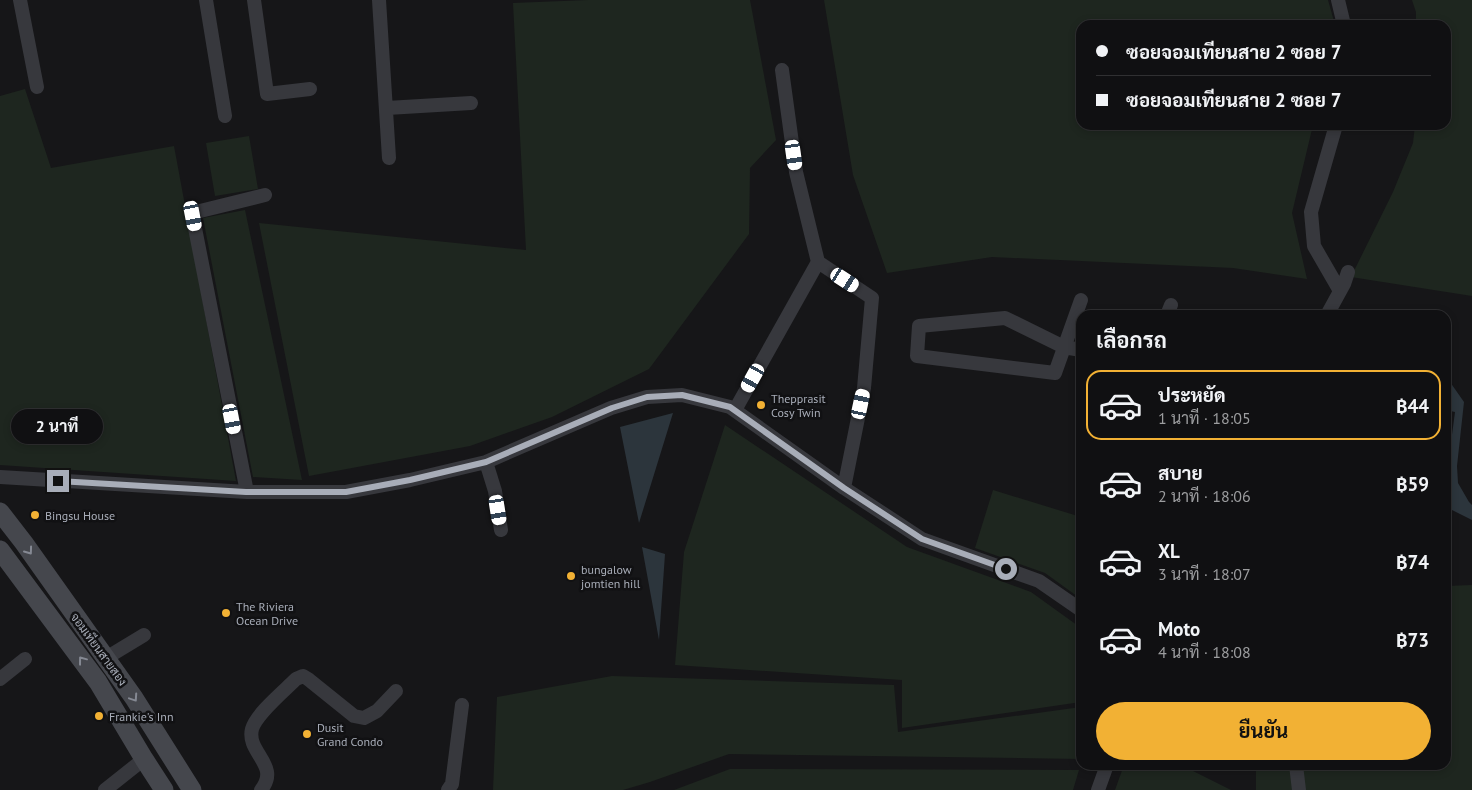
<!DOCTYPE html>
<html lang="th">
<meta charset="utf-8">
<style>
:root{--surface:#101012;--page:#19191b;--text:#f1f3f6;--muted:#9c9d9f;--line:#303032;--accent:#f2b134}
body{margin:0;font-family:"PT Sans",Sarabun,sans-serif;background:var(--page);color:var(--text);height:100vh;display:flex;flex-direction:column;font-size:19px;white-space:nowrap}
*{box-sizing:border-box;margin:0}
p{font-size:16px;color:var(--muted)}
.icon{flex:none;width:28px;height:28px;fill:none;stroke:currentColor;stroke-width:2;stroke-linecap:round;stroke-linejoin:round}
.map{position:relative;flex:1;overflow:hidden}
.sheet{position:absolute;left:1076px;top:310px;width:375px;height:460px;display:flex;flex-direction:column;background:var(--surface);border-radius:15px;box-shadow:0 2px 8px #0003,0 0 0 1px var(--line)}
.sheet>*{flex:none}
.banner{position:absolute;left:1076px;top:20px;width:375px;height:110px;border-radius:15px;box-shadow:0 2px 8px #0003,0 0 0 1px var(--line);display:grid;align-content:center;height:110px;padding:0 20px;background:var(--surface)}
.end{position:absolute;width:22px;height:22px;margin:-11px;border:6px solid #a8adb8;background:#111;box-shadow:0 0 0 2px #111}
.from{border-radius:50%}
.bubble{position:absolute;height:35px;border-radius:18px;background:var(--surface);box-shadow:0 2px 8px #0003,0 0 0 1px var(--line);font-size:16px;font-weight:700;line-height:35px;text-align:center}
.car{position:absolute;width:15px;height:30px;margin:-15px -8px;border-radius:6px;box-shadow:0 0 4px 1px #0007;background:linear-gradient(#fff 24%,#345 0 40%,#fff 0 76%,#345 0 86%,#fff 0)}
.banner b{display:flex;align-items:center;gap:18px;height:48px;font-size:19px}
.banner b+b{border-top:1px solid var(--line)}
.banner i{width:12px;height:12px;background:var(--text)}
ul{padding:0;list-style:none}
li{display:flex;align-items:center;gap:15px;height:70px;margin:0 10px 8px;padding:0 10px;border:2px solid transparent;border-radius:15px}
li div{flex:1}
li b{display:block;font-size:19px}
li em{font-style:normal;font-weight:700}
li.current{border-color:var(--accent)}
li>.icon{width:45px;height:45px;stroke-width:1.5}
h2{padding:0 20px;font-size:22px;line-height:60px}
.cta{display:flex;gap:10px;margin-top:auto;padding:10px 20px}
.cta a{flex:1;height:58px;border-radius:30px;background:var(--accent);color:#111;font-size:20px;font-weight:700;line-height:58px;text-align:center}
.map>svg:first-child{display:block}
.green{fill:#1e261f}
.water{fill:#2c353c}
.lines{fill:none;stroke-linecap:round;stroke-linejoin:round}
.street{stroke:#37383d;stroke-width:14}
.secondary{stroke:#45474d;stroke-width:19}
.oneway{stroke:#858993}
.route{stroke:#a8adb8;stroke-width:6}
.poi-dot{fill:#f2b134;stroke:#111113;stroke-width:2}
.labels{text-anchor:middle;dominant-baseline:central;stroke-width:5;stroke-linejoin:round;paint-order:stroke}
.poi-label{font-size:12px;fill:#a8adb8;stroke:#111113;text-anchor:start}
.street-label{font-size:12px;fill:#a8adb8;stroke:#111113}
</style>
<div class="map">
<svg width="1472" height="790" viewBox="0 0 1472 790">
<rect width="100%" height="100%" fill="#161618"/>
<!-- green -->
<path class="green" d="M588,0h162l26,140 -26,28 -1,66 -100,135 -97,48 -82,29 -161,30 -50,-253 267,27 -13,-247z
M824,0h504l7,25h-254v100h232l-21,88 15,66 -74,-11 -241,-11 -105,16 -34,-98z
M1412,0h60v296l-121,-19 42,-85 20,-49 2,-18h31v-100h-30v-13z
M25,89l26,79 123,-22 62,335 -236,-16v-369z
M249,136l9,53 -43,7 -9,-53z
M245,210l57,270 -49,-3 -50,-259z
M725,425l182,122 124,45 50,36v74l-179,26v-48l-227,-15 9,-113z
M993,490l88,27v82l-36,-26 -70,-25z
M1472,585v205h-216v-25h190v-179z
M612,676l282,9 4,47 183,-25v52l-352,-5 -79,28 -27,8h-130l4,-93z
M1124,765h57l50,25h-116z
M730,769l349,1 -6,20h-399z"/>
<!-- water -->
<path class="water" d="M1446,381l4,1 14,20 -7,64 1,17 11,19 3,3v15l-26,-13v-27l9,-68 -9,-2z
M673,413l-34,110 -19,-96z
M642,547l23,7 -6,86z"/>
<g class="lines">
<!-- street -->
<path class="street" d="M20,0l17,87
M206,0l19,116
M254,0l13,94 43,-5
M379,0l10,158
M1338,0l6,25
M782,70l14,102 22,90 54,36 -8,90 -20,100
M387,108l84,-5
M1336,125l-25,87 3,34 26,45
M1081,300l-26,73 -138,-17 2,-30 86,-8 59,29 17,3
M1167,315l4,-10
M1327,315l17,-31 4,-12
M735,410l83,-148
M486,462l9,29 6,39
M0,477l247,15h99l64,-12 76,-18 125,-54 36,-11 35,-2 48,12 114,81 78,51 117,42 42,29
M247,492l-55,-279 73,-18
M106,658l38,-23
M0,679l25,-20
M1296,765l3,25
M105,790l39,-31
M261,790c20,-25 -15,-37 -9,-61 4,-15 32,-38 44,-50l7,-3 5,3 46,37 10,2 13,-7 19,-20
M448,790l4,-6 10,-79
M1098,790l9,-25"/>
<!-- secondary -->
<path class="secondary" d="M0,512l24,31 110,155 58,92
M0,550l98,132 46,77 20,31"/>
</g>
<!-- one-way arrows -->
<defs><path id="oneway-chevron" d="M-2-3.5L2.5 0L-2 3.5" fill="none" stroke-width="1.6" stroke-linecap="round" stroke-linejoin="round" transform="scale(1.25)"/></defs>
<g class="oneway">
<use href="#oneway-chevron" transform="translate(29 551) rotate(54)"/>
<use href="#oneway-chevron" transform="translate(82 660) rotate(-127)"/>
<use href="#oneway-chevron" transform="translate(134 698) rotate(56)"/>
</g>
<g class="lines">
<!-- route -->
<path class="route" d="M58,481l188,11h100l64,-12 76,-18 126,-54 35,-11 35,-2 48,12 114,81 78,51 84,30"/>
</g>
<!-- markers -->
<g class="poi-dot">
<circle cx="761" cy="405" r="5"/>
<circle cx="35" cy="515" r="5"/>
<circle cx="571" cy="576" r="5"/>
<circle cx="226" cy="613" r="5"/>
<circle cx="99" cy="716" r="5"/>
<circle cx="307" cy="734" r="5"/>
</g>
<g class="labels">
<!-- poi labels -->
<g class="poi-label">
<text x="771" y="398">Thepprasit<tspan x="771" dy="14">Cosy Twin</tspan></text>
<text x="45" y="515">Bingsu House</text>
<text x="581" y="569">bungalow<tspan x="581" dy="14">jomtien hill</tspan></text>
<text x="236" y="606">The Riviera<tspan x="236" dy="14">Ocean Drive</tspan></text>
<text x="109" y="716">Frankie's Inn</text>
<text x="317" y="727">Dusit<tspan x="317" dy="14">Grand Condo</tspan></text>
</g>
<!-- street labels -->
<g class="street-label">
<text transform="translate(99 649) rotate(54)">จอมเทียนสายสอง</text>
</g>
</g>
</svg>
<i class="end from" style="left:1006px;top:569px"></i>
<i class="end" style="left:58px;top:481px"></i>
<div class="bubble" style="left:11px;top:409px;width:92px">2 นาที</div>
<i class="car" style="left:794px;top:155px;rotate:172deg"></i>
<i class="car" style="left:193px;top:216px;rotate:169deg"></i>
<i class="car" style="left:845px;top:280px;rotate:123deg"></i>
<i class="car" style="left:753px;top:378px;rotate:209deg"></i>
<i class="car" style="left:861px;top:404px;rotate:12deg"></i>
<i class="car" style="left:232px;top:419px;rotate:169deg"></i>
<i class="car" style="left:498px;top:510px;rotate:171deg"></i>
<div class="banner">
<b><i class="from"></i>ซอยจอมเทียนสาย 2 ซอย 7</b>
<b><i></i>ซอยจอมเทียนสาย 2 ซอย 7</b>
</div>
<section class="sheet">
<h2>เลือกรถ</h2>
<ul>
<li class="current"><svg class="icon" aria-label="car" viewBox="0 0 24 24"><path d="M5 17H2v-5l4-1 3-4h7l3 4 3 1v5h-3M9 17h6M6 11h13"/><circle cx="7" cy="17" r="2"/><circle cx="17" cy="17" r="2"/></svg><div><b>ประหยัด</b><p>1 นาที · 18:05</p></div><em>฿44</em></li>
<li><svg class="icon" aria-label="car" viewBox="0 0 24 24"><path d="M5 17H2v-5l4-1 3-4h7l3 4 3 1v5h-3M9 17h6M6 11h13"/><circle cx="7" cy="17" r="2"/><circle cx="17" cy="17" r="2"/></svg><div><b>สบาย</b><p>2 นาที · 18:06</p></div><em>฿59</em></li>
<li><svg class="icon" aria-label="car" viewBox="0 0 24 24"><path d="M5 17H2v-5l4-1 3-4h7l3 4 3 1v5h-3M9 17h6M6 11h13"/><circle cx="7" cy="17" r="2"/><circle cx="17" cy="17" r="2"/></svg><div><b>XL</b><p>3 นาที · 18:07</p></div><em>฿74</em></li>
<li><svg class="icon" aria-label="car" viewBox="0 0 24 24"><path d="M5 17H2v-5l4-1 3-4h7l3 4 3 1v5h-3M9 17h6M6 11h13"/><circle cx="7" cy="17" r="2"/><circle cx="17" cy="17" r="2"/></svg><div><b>Moto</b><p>4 นาที · 18:08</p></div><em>฿73</em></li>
</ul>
<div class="cta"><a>ยืนยัน</a></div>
</section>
</div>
